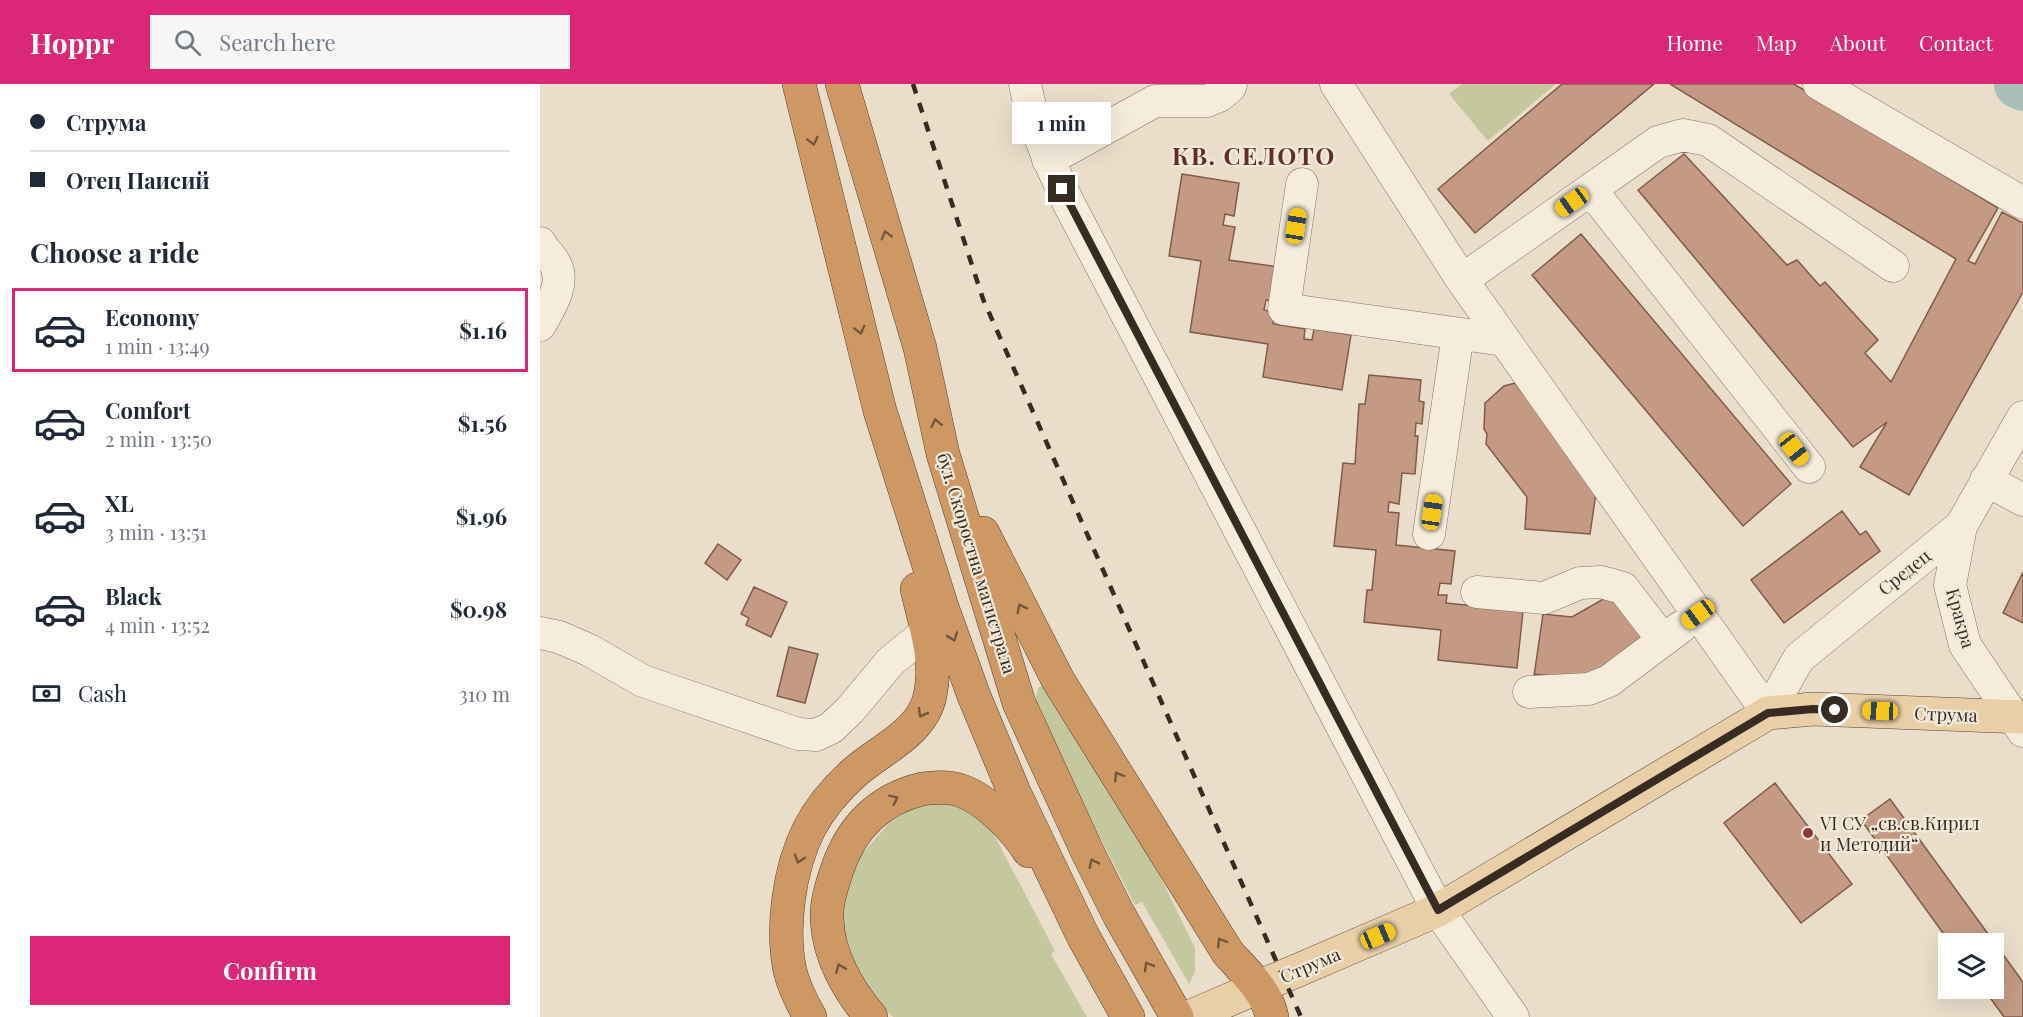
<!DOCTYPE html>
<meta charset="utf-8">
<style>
:root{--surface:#fff;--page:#f6f6f7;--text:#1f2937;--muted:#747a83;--line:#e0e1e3;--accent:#db2777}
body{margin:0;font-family:"Playfair Display",serif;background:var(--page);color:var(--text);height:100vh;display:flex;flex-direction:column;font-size:22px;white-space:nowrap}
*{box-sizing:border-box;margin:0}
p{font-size:20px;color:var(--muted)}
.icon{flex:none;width:33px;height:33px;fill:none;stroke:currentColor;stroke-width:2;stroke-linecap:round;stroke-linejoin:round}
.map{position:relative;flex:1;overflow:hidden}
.sheet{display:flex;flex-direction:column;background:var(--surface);width:540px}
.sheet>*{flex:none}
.top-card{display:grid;align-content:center;height:132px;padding:0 30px;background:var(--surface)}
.fabs{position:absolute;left:1398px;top:849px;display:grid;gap:12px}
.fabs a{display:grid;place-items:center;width:66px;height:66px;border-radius:0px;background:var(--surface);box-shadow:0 6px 24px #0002;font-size:30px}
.end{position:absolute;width:27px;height:27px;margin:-14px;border:8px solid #372b22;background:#fff;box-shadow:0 0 0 3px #fff}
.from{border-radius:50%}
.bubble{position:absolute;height:42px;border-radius:0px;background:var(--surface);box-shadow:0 6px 24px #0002;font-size:20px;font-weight:700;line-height:42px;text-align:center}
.car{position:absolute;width:18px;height:36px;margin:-18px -9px;border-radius:8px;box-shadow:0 0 4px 2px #0007;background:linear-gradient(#f5c518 24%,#345 0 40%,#f5c518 0 76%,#345 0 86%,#f5c518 0)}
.top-card b{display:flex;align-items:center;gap:21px;height:57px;font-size:22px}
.top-card b+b{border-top:2px solid var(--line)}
.top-card i{width:15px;height:15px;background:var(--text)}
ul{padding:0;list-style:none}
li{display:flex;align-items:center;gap:18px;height:84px;margin:0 12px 9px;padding:0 18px;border:3px solid transparent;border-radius:0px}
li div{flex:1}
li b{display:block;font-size:22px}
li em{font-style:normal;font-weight:700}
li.selected{border-color:var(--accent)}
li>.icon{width:54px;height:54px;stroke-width:1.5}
h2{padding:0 30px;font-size:27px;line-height:72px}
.pay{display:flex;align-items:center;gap:15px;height:66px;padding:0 30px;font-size:22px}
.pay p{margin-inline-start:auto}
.button{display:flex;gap:12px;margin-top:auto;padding:12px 30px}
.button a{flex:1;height:69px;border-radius:0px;background:var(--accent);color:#fff;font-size:24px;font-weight:700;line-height:69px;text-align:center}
header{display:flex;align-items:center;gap:36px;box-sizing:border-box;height:84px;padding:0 30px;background:var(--accent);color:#fff}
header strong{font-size:28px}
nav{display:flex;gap:33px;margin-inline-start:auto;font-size:21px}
.search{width:420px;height:54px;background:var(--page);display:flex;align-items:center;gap:15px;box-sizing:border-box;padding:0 21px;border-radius:0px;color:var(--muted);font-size:22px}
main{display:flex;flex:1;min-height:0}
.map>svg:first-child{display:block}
.green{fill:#c5c79f}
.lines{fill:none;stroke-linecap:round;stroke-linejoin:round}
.river{stroke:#aabfb7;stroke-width:50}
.building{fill:#c49a84;stroke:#815b49;stroke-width:1.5}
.minor-casing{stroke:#857160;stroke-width:33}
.major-casing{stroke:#534034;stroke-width:34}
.highway-casing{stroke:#534034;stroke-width:34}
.minor{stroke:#f5ecdc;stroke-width:32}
.major{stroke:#e8cfa7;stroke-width:33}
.highway{stroke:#ce9865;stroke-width:33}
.rail{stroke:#372b22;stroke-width:4.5;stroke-dasharray:10 10;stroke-linecap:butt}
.oneway{stroke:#73573d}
.route{stroke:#372b22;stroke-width:8}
.poi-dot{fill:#8d373e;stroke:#f2e9d9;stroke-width:2}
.labels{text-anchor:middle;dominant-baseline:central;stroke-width:4.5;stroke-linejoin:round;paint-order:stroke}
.street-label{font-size:18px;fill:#372b22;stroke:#f2e9d9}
.poi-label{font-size:18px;fill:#372b22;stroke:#f2e9d9;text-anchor:start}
.district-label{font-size:24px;font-weight:bold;letter-spacing:1.5px;fill:#5f2e26;stroke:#f2e9d9}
</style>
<header>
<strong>Hoppr</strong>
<div class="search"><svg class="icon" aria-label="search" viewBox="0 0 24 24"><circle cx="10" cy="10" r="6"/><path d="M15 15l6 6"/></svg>Search here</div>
<nav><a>Home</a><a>Map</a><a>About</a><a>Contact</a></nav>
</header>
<main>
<section class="sheet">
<div class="top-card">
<b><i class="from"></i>Струма</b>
<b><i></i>Отец Паисий</b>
</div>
<h2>Choose a ride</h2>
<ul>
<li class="selected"><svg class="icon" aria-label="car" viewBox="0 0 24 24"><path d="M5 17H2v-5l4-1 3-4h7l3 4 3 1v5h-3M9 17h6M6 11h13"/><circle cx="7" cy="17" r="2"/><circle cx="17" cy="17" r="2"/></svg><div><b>Economy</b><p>1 min · 13:49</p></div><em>$1.16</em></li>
<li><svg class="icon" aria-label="car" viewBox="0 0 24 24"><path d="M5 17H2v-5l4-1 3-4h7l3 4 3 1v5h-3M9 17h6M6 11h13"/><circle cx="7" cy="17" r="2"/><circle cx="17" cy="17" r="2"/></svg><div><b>Comfort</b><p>2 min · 13:50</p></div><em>$1.56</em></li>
<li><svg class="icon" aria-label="car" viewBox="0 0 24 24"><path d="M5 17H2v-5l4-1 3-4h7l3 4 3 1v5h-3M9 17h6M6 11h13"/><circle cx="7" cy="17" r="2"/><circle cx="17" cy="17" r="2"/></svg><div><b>XL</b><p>3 min · 13:51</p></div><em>$1.96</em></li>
<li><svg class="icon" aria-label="car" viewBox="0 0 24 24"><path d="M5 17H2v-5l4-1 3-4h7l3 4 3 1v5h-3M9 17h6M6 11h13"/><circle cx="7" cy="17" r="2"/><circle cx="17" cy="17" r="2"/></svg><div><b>Black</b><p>4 min · 13:52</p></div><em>$0.98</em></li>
</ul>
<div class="pay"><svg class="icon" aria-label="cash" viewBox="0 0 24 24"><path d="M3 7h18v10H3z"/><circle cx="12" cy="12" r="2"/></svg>Cash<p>310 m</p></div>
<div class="button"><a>Confirm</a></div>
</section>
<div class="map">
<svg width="1483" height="933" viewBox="0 0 1483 933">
<rect width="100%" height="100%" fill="#eadeca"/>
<!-- green -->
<path class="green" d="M922,0h94l-68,57 -39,-47z
M505,599l12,11 103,182 35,72v24l-6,12 -47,-82 -7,3 -61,-118 -39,-86 3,-13z
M394,714l38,11 18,18 65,124 -4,3 36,63h-194l-32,-33 -22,-71 16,-51 44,-50z"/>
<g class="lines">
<!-- river -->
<path class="river" d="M1479,0l4,2"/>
</g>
<!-- building -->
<path class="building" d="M1022,0h92l-179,149 -37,-44z
M1130,0h124l204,124 -30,53 7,3 27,-52 21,11v69l-114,203 -49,-28 27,-45 -34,25 -215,-257 46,-36 103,111 10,-5 23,26 5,-4 53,58 -13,13 26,29 65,-123z
M642,90l57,9 -5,33 -9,-2 -2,11 12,2 -6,33 50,7 -5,34 -8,-1 -2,10 11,2 -2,12 32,5 -1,10 8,1 2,-11 37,6 -9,55 -79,-13 5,-33 -78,-12 11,-71 -32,-5z
M1041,150l210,250 -48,42 -211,-251z
M829,291l52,5 -2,21 5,1 -2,22 -6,-1 -1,13h3l-3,38 -13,-1 -3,31 -10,-2 -1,10 11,1 -3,32 59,6 -4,33 -11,-1 -2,12h9l-1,8 77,8 -6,57 -79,-8 3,-30 -77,-8 3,-32h5l4,-40 -42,-4 9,-83 12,1 4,-60h6z
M975,299l82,103 -7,48 -65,-5 2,-32 -41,-53 1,-10 -3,-5 1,-26 19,-17z
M1302,427l18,24 6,-4 14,20 -96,72 -33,-43z
M178,460l23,16 -14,20 -22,-17z
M1483,488v51l-20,-10z
M214,503l33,15 -16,35 -25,-12 3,-7 -8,-4z
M1074,509l31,41 -56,47 -54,-7 -1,2 9,-62 29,3z
M249,563l29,7 -13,49 -28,-7z
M1235,699l77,101 -51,39 -77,-100z
M1350,715l133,183v35h-19l-21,-29h11v-44h-43l-90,-124z"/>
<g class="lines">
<!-- minor casing -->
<g class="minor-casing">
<path id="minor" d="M485,0c8,42 26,82 44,120l369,706 75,107
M796,0l126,196 306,433 31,-55 162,-132 62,-109
M1279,0l204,119
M508,76l107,-59h52l12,-5 11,-9 1,-3
M762,100l-18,125 220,31
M1051,106l218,277
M0,159c4,8 10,12 14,19 13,20 -4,45 -14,63
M922,196l196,-138 25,-7 25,5 185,126
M1446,396l37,20
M1421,442l-11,59 15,60 58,86
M889,450l29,-200
M937,508l67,6 36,-15 21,-1 22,6 40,52
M0,549l19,4 30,13 54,31 155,53 18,1 15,-7 19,-18 41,-49 36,-29
M989,608l60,-3 20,-8 72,-54"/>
</g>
<!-- major casing -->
<g class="major-casing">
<path id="major" d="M649,933l249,-107 330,-197 45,-4 210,8"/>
</g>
<!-- highway casing -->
<g class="highway-casing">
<path id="highway" d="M259,0l81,327 62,196 32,89 40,96 69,144 45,81
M302,0l78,264 23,106 76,249 68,148 32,64 58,102
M443,449l75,147 170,273c17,19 39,38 44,64
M270,933c-8,-14 -16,-30 -20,-46 -9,-43 -1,-102 19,-142 11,-21 29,-42 46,-57 26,-23 67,-39 75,-76 8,-36 -5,-72 -13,-107
M331,933c-23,-27 -43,-62 -44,-98 -1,-16 5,-34 10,-49 14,-42 42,-71 85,-81 13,-2 27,-3 40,2 25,9 53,38 67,60"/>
</g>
<!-- minor -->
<use href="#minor" class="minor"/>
<!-- major -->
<use href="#major" class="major"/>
<!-- highway -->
<use href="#highway" class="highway"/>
<!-- rail -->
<path class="rail" d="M373,0l70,215 318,718"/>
</g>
<!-- one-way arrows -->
<defs><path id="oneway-chevron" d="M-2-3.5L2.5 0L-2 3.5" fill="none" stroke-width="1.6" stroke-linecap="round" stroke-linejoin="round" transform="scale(1.5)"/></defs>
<g class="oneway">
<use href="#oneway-chevron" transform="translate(273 57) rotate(76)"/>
<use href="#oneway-chevron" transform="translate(346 151) rotate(-106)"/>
<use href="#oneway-chevron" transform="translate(320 246) rotate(76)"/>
<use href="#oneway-chevron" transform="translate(396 339) rotate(-102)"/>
<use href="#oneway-chevron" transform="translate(481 524) rotate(-117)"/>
<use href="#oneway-chevron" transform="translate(413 553) rotate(71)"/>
<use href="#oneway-chevron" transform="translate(382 629) rotate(119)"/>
<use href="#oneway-chevron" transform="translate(578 692) rotate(-122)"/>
<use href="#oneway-chevron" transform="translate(354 715) rotate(-26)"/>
<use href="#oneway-chevron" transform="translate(259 775) rotate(108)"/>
<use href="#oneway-chevron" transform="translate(553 779) rotate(-116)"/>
<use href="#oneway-chevron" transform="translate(681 858) rotate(-122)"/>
<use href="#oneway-chevron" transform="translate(608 882) rotate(-120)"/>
<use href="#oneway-chevron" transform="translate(300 884) rotate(-112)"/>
</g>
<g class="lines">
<!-- route -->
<path class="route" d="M522,105l376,721 330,-197 45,-4 22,1"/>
</g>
<!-- markers -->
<circle class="poi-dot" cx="1268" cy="749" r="6"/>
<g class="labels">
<!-- street labels -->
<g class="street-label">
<text transform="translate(437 479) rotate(73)">бул. Скоростна магистрала</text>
<text transform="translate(1364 488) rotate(-39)">Средец</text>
<text transform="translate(1421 534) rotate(74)">Кракра</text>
<text transform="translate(1406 630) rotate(2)">Струма</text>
<text transform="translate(770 881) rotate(-23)">Струма</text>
</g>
<!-- poi labels -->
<g class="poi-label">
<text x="1280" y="739">VI СУ „св.св.Кирил<tspan x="1280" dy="21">и Методий“</tspan></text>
</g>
<!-- district labels -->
<g class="district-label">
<text x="714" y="71">КВ. СЕЛОТО</text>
</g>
</g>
</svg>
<div class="fabs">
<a><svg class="icon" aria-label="layers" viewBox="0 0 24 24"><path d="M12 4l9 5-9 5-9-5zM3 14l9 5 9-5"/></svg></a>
</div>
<i class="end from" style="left:1295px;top:626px"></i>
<i class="end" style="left:522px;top:105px"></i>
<div class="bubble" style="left:472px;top:18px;width:99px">1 min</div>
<i class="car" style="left:1032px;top:118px;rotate:235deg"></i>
<i class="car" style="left:756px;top:142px;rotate:9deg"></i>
<i class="car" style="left:1254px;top:365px;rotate:142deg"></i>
<i class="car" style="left:892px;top:428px;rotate:8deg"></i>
<i class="car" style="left:1158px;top:530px;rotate:234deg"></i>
<i class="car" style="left:1340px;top:627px;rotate:272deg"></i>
<i class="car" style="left:838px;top:852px;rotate:67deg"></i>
</div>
</main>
